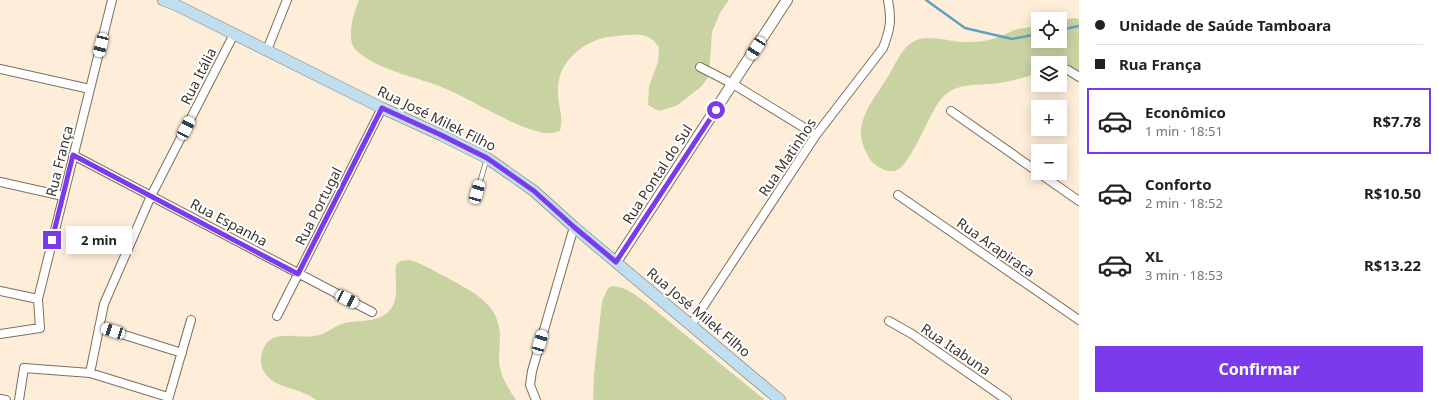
<!DOCTYPE html>
<html lang="pt">
<meta charset="utf-8">
<style>
:root{--surface:#fff;--page:#f6f6f6;--text:#222;--muted:#767676;--line:#e0e0e0;--accent:#7c3aed}
body{margin:0;font-family:"Noto Sans",sans-serif;background:var(--page);color:var(--text);height:100vh;display:flex;flex-direction:column;font-size:15px;white-space:nowrap}
*{box-sizing:border-box;margin:0}
p{font-size:13px;color:var(--muted)}
.icon{flex:none;width:22px;height:22px;fill:none;stroke:currentColor;stroke-width:2;stroke-linecap:round;stroke-linejoin:round}
.map{position:relative;flex:1;overflow:hidden}
.drawer{display:flex;flex-direction:column;background:var(--surface);width:360px}
.drawer>*{flex:none}
.hud{display:grid;align-content:center;height:88px;padding:0 16px;background:var(--surface)}
.buttons{position:absolute;left:1031px;top:12px;display:grid;gap:8px}
.buttons a{display:grid;place-items:center;width:36px;height:36px;border-radius:0px;background:var(--surface);box-shadow:0 2px 10px #0003;font-size:20px}
.end{position:absolute;width:18px;height:18px;margin:-9px;border:5px solid #7c3aed;background:#fff;box-shadow:0 0 0 2px #fff}
.from{border-radius:50%}
.bubble{position:absolute;height:28px;border-radius:0px;background:var(--surface);box-shadow:0 2px 10px #0003;font-size:13px;font-weight:700;line-height:28px;text-align:center}
.car{position:absolute;width:12px;height:24px;margin:-12px -6px;border-radius:5px;box-shadow:0 0 3px 1px #0007;background:linear-gradient(#fff 24%,#345 0 40%,#fff 0 76%,#345 0 86%,#fff 0)}
.hud b{display:flex;align-items:center;gap:14px;height:38px;font-size:15px}
.hud b+b{border-top:1px solid var(--line)}
.hud i{width:10px;height:10px;background:var(--text)}
ul{padding:0;list-style:none}
li{display:flex;align-items:center;gap:12px;height:66px;margin:0 8px 6px;padding:0 8px;border:2px solid transparent;border-radius:0px}
li div{flex:1}
li b{display:block;font-size:15px}
li em{font-style:normal;font-weight:700}
li.active{border-color:var(--accent)}
li>.icon{width:36px;height:36px;stroke-width:1.5}
.primary-button{display:flex;gap:8px;margin-top:auto;padding:8px 16px}
.primary-button a{flex:1;height:46px;border-radius:0px;background:var(--accent);color:#fff;font-size:16px;font-weight:700;line-height:46px;text-align:center}
main{display:flex;flex:1;min-height:0}
.map>svg:first-child{display:block}
.green{fill:#c9d3a2}
.lines{fill:none;stroke-linecap:round;stroke-linejoin:round}
.stream{stroke:#62a1bd;stroke-width:2.5}
.service-casing{stroke:#7d6f5c;stroke-width:5.5}
.minor-casing{stroke:#7d6f5c;stroke-width:10}
.tertiary-casing{stroke:#7d6f5c;stroke-width:12}
.secondary-casing{stroke:#7d6f5c;stroke-width:12}
.service{stroke:#fff;stroke-width:4}
.minor{stroke:#fff;stroke-width:8}
.tertiary{stroke:#fff;stroke-width:10}
.secondary{stroke:#bfdff1;stroke-width:11}
.route{stroke:#7c3aed;stroke-width:5}
.labels{text-anchor:middle;dominant-baseline:central;stroke-width:4;stroke-linejoin:round;paint-order:stroke}
.street-label{font-size:14px;fill:#3a342c;stroke:#fff}
</style>
<main>
<div class="map">
<svg width="1079" height="400" viewBox="0 0 1079 400">
<rect width="100%" height="100%" fill="#feeed9"/>
<!-- green -->
<path class="green" d="M359,0h370l-9,13 -8,19 -3,44 -8,11 -25,19 -17,5 -11,-6 1,-19 9,-24 1,-15c-3,-3 -5,-7 -9,-9 -6,-5 -25,-3 -33,-2 -28,1 -58,22 -59,52 -1,17 6,26 2,43 -9,3 -15,3 -24,0 -34,-10 -64,-32 -97,-45 -24,-9 -66,-18 -83,-36 -11,-11 -2,-38 3,-50z
M1074,18l5,1v57l-19,-6v-7h-22v10c-13,4 -25,8 -38,10 -21,3 -43,-2 -59,16 -12,14 -31,70 -47,72 -9,1 -16,-4 -22,-9 -3,-3 -4,-7 -6,-10 -15,-28 7,-51 21,-74 7,-11 13,-27 24,-35 15,-10 35,-2 51,-1 9,0 21,0 30,-3 9,-2 17,-7 25,-10 7,-1 14,-2 21,-4v16h22v-20z
M410,260c13,4 24,11 36,17 24,14 52,24 54,57 0,9 -1,18 -1,27 1,15 9,27 17,39h-200c-3,-2 -7,-5 -10,-6 -12,-6 -28,-7 -37,-16 -7,-7 -10,-15 -7,-25 7,-26 33,-14 52,-17 11,-1 19,-9 28,-12 14,-5 36,0 47,-13 12,-14 5,-29 7,-46l4,-4z
M611,286c17,1 24,9 38,19l116,95h-172l1,-26 8,-73 5,-11z"/>
<g class="lines">
<!-- stream -->
<path class="stream" d="M926,0l39,28 47,11 26,-5
M1060,30l19,-4"/>
<!-- service casing -->
<g class="service-casing">
<path id="service" d="M477,192l10,-34"/>
</g>
<!-- minor casing -->
<g class="minor-casing">
<path id="minor" d="M267,50l20,-50
M700,67l33,17 83,51
M0,69l90,20
M1068,70l11,7
M951,111l87,61
M73,155l299,157
M1039,173l40,28
M0,182l63,14
M898,195l181,125
M0,291l38,8
M277,316l105,-208
M889,321l23,13 95,66
M691,325l125,-190 67,-87c7,-18 9,-28 5,-48
M99,327l83,26
M0,334l40,-6 -2,-29 74,-299
M90,373l14,-69 47,-108 83,-162
M0,399l6,1
M19,400l5,-32 66,5 78,24
M168,400l23,-80
M536,400l-6,-15 2,-14 42,-144"/>
</g>
<!-- tertiary casing -->
<g class="tertiary-casing">
<path id="tertiary" d="M616,262l171,-262"/>
</g>
<!-- secondary casing -->
<g class="secondary-casing">
<path id="secondary" d="M163,0l13,5 206,103 59,27 46,23 47,33 40,36 206,173"/>
</g>
<!-- service -->
<use href="#service" class="service"/>
<!-- minor -->
<use href="#minor" class="minor"/>
<!-- tertiary -->
<use href="#tertiary" class="tertiary"/>
<!-- secondary -->
<use href="#secondary" class="secondary"/>
</g>
<g class="lines">
<!-- route -->
<path class="route" d="M52,240l21,-85 225,119 84,-166 59,27 46,23 47,33 40,36 42,35 100,-152"/>
</g>
<g class="labels">
<!-- street labels -->
<g class="street-label">
<text transform="translate(198 76) rotate(-63)">Rua Itália</text>
<text transform="translate(437 118) rotate(26)">Rua José Milek Filho</text>
<text transform="translate(787 157) rotate(-56)">Rua Matinhos</text>
<text transform="translate(59 161) rotate(-76)">Rua França</text>
<text transform="translate(657 174) rotate(-57)">Rua Pontal do Sul</text>
<text transform="translate(318 206) rotate(-63)">Rua Portugal</text>
<text transform="translate(229 222) rotate(28)">Rua Espanha</text>
<text transform="translate(996 247) rotate(35)">Rua Arapiraca</text>
<text transform="translate(699 312) rotate(40)">Rua José Milek Filho</text>
<text transform="translate(956 349) rotate(34)">Rua Itabuna</text>
</g>
</g>
</svg>
<div class="buttons">
<a><svg class="icon" aria-label="locate" viewBox="0 0 24 24"><circle cx="12" cy="12" r="6"/><path d="M12 2v4M12 18v4M2 12h4M18 12h4"/></svg></a>
<a><svg class="icon" aria-label="layers" viewBox="0 0 24 24"><path d="M12 4l9 5-9 5-9-5zM3 14l9 5 9-5"/></svg></a>
<a>+</a>
<a>−</a>
</div>
<i class="end from" style="left:716px;top:110px"></i>
<i class="end" style="left:52px;top:240px"></i>
<div class="bubble" style="left:66px;top:226px;width:66px">2 min</div>
<i class="car" style="left:101px;top:45px;rotate:194deg"></i>
<i class="car" style="left:756px;top:48px;rotate:213deg"></i>
<i class="car" style="left:186px;top:128px;rotate:27deg"></i>
<i class="car" style="left:477px;top:192px;rotate:16deg"></i>
<i class="car" style="left:347px;top:299px;rotate:117deg"></i>
<i class="car" style="left:113px;top:331px;rotate:288deg"></i>
<i class="car" style="left:540px;top:342px;rotate:16deg"></i>
</div>
<section class="drawer">
<div class="hud">
<b><i class="from"></i>Unidade de Saúde Tamboara</b>
<b><i></i>Rua França</b>
</div>
<ul>
<li class="active"><svg class="icon" aria-label="car" viewBox="0 0 24 24"><path d="M5 17H2v-5l4-1 3-4h7l3 4 3 1v5h-3M9 17h6M6 11h13"/><circle cx="7" cy="17" r="2"/><circle cx="17" cy="17" r="2"/></svg><div><b>Econômico</b><p>1 min · 18:51</p></div><em>R$7.78</em></li>
<li><svg class="icon" aria-label="car" viewBox="0 0 24 24"><path d="M5 17H2v-5l4-1 3-4h7l3 4 3 1v5h-3M9 17h6M6 11h13"/><circle cx="7" cy="17" r="2"/><circle cx="17" cy="17" r="2"/></svg><div><b>Conforto</b><p>2 min · 18:52</p></div><em>R$10.50</em></li>
<li><svg class="icon" aria-label="car" viewBox="0 0 24 24"><path d="M5 17H2v-5l4-1 3-4h7l3 4 3 1v5h-3M9 17h6M6 11h13"/><circle cx="7" cy="17" r="2"/><circle cx="17" cy="17" r="2"/></svg><div><b>XL</b><p>3 min · 18:53</p></div><em>R$13.22</em></li>
</ul>
<div class="primary-button"><a>Confirmar</a></div>
</section>
</main>
